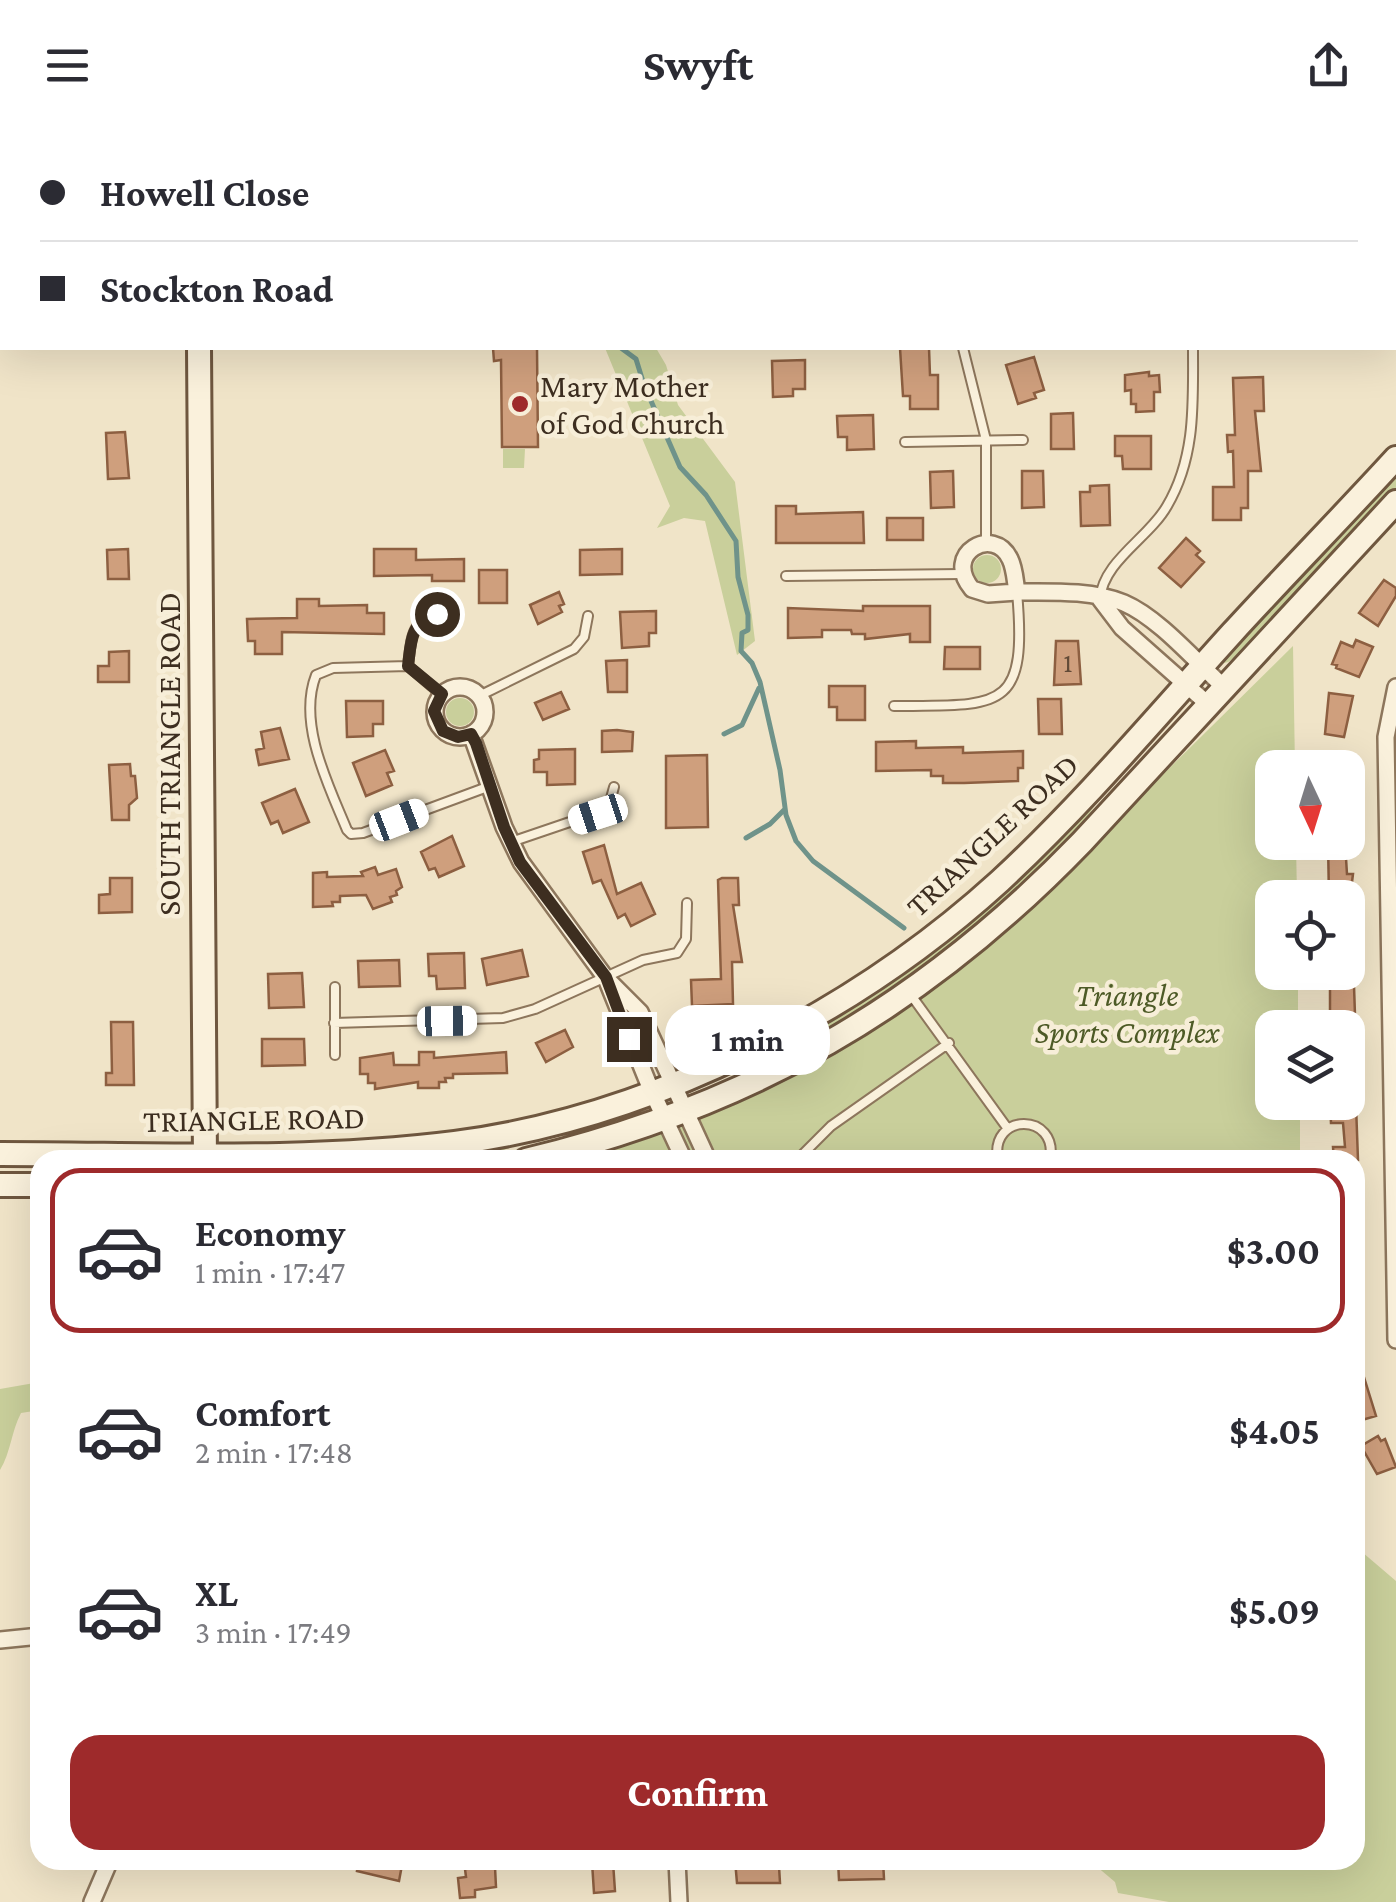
<!DOCTYPE html>
<meta charset="utf-8">
<style>
:root{--surface:#fff;--page:#f2f2f3;--text:#2b2b33;--muted:#7c7c81;--line:#e1e1e2;--accent:#9e2a2b}
body{margin:0;font-family:"Crimson Pro",serif;background:var(--page);color:var(--text);height:100vh;display:flex;flex-direction:column;font-size:38px;white-space:nowrap}
*{box-sizing:border-box;margin:0}
p{font-size:32px;color:var(--muted)}
.icon{flex:none;width:55px;height:55px;fill:none;stroke:currentColor;stroke-width:2;stroke-linecap:round;stroke-linejoin:round}
.map{position:relative;flex:1;overflow:hidden}
.side{position:absolute;left:30px;top:1020px;width:1335px;height:720px;display:flex;flex-direction:column;background:var(--surface);border-radius:30px;box-shadow:0 10px 40px #0002}
.side>*{flex:none}
.top-card{position:absolute;left:0px;top:0px;width:1398px;height:220px;box-shadow:0 10px 40px #0002;display:grid;align-content:center;height:220px;padding:0 40px;background:var(--surface)}
.needle{width:65px;rotate:176deg}
.fabs{position:absolute;left:1255px;top:620px;display:grid;gap:20px}
.fabs a{display:grid;place-items:center;width:110px;height:110px;border-radius:20px;background:var(--surface);box-shadow:0 10px 40px #0002;font-size:50px}
.end{position:absolute;width:45px;height:45px;margin:-22px;border:12px solid #3d2e20;background:#fff;box-shadow:0 0 0 5px #fff}
.from{border-radius:50%}
.bubble{position:absolute;height:70px;border-radius:30px;background:var(--surface);box-shadow:0 10px 40px #0002;font-size:32px;font-weight:700;line-height:70px;text-align:center}
.car{position:absolute;width:30px;height:60px;margin:-30px -15px;border-radius:12px;box-shadow:0 0 8px 2px #0007;background:linear-gradient(#fff 24%,#345 0 40%,#fff 0 76%,#345 0 86%,#fff 0)}
.top-card b{display:flex;align-items:center;gap:35px;height:95px;font-size:38px}
.top-card b+b{border-top:2px solid var(--line)}
.top-card i{width:25px;height:25px;background:var(--text)}
ul{padding:18px 0 0;list-style:none}
li{display:flex;align-items:center;gap:30px;height:165px;margin:0 20px 15px;padding:0 20px;border:5px solid transparent;border-radius:30px}
li div{flex:1}
li b{display:block;font-size:38px}
li em{font-style:normal;font-weight:700}
li.active{border-color:var(--accent)}
li>.icon{width:90px;height:90px;stroke-width:1.5}
.button{display:flex;gap:20px;margin-top:auto;padding:20px 40px}
.button a{flex:1;height:115px;border-radius:30px;background:var(--accent);color:#fff;font-size:40px;font-weight:700;line-height:115px;text-align:center}
header{display:flex;justify-content:space-between;align-items:center;height:130px;padding:0 40px;background:var(--surface);font-size:45px;font-weight:700}
.map>svg:first-child{display:block}
.green{fill:#c9cf9b}
.lines{fill:none;stroke-linecap:round;stroke-linejoin:round}
.stream{stroke:#6f938a;stroke-width:5}
.building{fill:#cf9f7d;stroke:#8d5f41;stroke-width:2.5}
.lane-casing{stroke:#8d765c;stroke-width:12}
.street-casing{stroke:#8d765c;stroke-width:20}
.secondary-casing{stroke:#6f573f;stroke-width:28}
.lane{stroke:#faf1dc;stroke-width:8}
.street{stroke:#faf1dc;stroke-width:15}
.secondary{stroke:#faf1dc;stroke-width:22}
.route{stroke:#3d2e20;stroke-width:12}
.poi-dot{fill:#9e2a2b;stroke:#f7eed8;stroke-width:4}
.labels{text-anchor:middle;dominant-baseline:central;stroke-width:9;stroke-linejoin:round;paint-order:stroke}
.number-label{font-size:28px;fill:#624a37}
.poi-label{font-size:32px;fill:#3d2e20;stroke:#f7eed8;text-anchor:start}
.street-label{font-size:32px;fill:#3d2e20;stroke:#f7eed8}
.park-label{font-size:32px;font-style:italic;fill:#4d5a26;stroke:#f7eed8}
</style>
<header><svg class="icon" aria-label="menu" viewBox="0 0 24 24"><path d="M4 6h16M4 12h16M4 18h16"/></svg>Swyft<svg class="icon" aria-label="share" viewBox="0 0 24 24"><path d="M12 15V3M7 8l5-5 5 5M5 13v7h14v-7"/></svg></header>
<div class="map">
<svg width="1396" height="1772" viewBox="0 0 1396 1772">
<rect width="100%" height="100%" fill="#f0e4c8"/>
<!-- green -->
<path class="green" d="M605,218h51l10,17 12,40 57,77 20,159 -18,14 -32,-134 -21,-3 -27,10 13,-22z
M503,319h22l-1,19h-21z
M1396,342v19l-143,154 -25,17 -11,3z
M973 439a14 14 0 1 1 28 0a14 14 0 1 1-28 0Z
M1293,516l2,121 -23,1v74l24,1 1,54 -25,1v74l26,1v54l-26,1v74l28,1v57h-732l85,-23 248,-124 146,-124z
M446 582a14 14 0 1 1 28 0a14 14 0 1 1-28 0Z
M1109,653l-32,50 -63,65 -141,110 -69,35 22,-23z
M529,1010l-50,20h-115z
M40,1252v28l-19,3c-10,19 -10,39 -21,57v-81z
M1355,1416l41,35v321h-227l-51,-9 -3,-11 -26,-22h266z"/>
<g class="lines">
<!-- stream -->
<path class="stream" d="M601,0v2
M621,218l15,11 8,26 36,82 26,28 30,46 2,36 10,38v15l-6,3 -1,18 11,12 8,19 20,88 6,45 10,26 17,20 91,67
M724,604l18,-9 17,-37
M746,708l24,-14 14,-14"/>
</g>
<!-- building -->
<path class="building" d="M493,218h44l1,99h-36l-1,-87 -7,1z
M900,218h29l1,27h8v34h-28v-13h-7z
M1034,227l10,33 -10,3 2,5 -18,6 -12,-39z
M805,230v29h-12v7l-20,1 -1,-36z
M1149,242v4l10,-1 1,17h-6v19l-18,1v-8h-5v-14l-6,1v-16z
M1263,247l1,34h-9l6,60h-13v37h-7v12h-28v-33h21l-1,-36 -5,1 -1,-17h8l-2,-57z
M1073,283l1,36h-23v-35z
M873,285l1,34 -27,1v-13h-9l-1,-21z
M125,302l4,46 -21,1 -2,-46z
M1115,306h36v33h-28l-1,-13h-7z
M953,341l1,36 -23,1 -1,-36z
M1022,341h21l1,36 -22,1z
M1109,355l1,40 -29,1 -1,-34h10v-6z
M776,376h20v8l67,-2 1,31h-88z
M887,388h36v22h-36z
M1186,408l14,13 -4,4 8,7 -23,25 -22,-19z
M128,419l1,30h-21l-1,-29z
M374,419h42v11l48,-1v22h-32v-6l-58,1z
M622,419v25l-42,1v-25z
M479,440h28v33h-28z
M1384,450l12,8v8l-18,30 -19,-13z
M559,462l5,12 -5,2 3,6 -24,12 -8,-19z
M297,469h22v7l48,-1v8h17v21l-102,-2v22h-27v-13h-7l-1,-22 50,-1z
M863,476h67v36h-20v-8l-45,5v-5h-13l-1,-4h-29v7l-34,1v-30l75,3z
M656,481v22h-7v13l-27,2 -2,-36z
M1356,510l17,7 -14,30 -23,-9 1,-3 -5,-1 9,-22 12,5z
M1056,511h22l3,43 -27,1z
M945,517h35v22h-36z
M129,521v31h-31v-16h11v-14z
M627,530v32h-19l-2,-31z
M829,556h36v34h-28v-13h-8z
M561,562l8,17 -26,11 -8,-17z
M1329,563l24,3 -9,41 -19,-3z
M1038,569h23l1,35h-23z
M346,571h37v23h-10v12l-26,1z
M280,598l9,31 -30,6 -3,-15 8,-2 -3,-16z
M617,600l16,2 -1,19 -30,1v-21z
M916,611v7l47,-1v6l60,-2v17h-5v13l-54,2h-21v-7h-12v-6l-55,1v-29z
M575,619v35l-28,1v-13h-13v-12l5,-1v-9z
M385,620l9,21 -7,2 5,12 -26,11 -13,-33z
M707,625l1,72 -42,1v-72z
M1345,625v13h-19v-12z
M130,634l1,12h4l2,22 -8,7v15h-17l-3,-55z
M295,659l14,33 -26,11 -5,-12 -7,3 -9,-21z
M452,706l12,30 -25,11 -4,-9 -6,2 -8,-18z
M1328,712h17l2,32h6l-3,24h-21z
M604,715l13,49 24,-11 14,31 -24,12 -6,-12 -7,4 -17,-38 -8,3 -10,-31z
M375,737l3,8 18,-6 6,18 -6,4 1,4 -7,2 2,5 -19,7 -7,-14 -26,1v6h-8l1,4 -20,1v-34l14,-1v5l36,-1 -2,-4z
M110,748h22v34l-33,1v-18l11,-1z
M722,748h16l1,27h-6l9,57h-10l1,42 -41,2 -1,-26 30,-1 -3,-99z
M522,820l6,26 -41,9 -5,-26z
M464,823l1,35 -28,1 -1,-13h-7l-1,-22z
M399,830l1,26 -41,1 -1,-26z
M302,843l2,34 -35,1 -1,-34z
M1349,850v6h5l1,29 -25,1v-35z
M111,892h22l1,63h-28v-12h6z
M565,900l8,17 -27,15 -10,-19z
M262,909h42l1,26 -43,1z
M419,922h15v6l72,-6 1,21 -54,1v4h-8l1,4h-7v6h-21v-6l-43,7v-6h-7v-9h-8v-16l33,-5 1,12h25z
M1330,972l26,3 2,55h-24l-1,-13h12l-2,-24h-12z
M1355,1228h3l18,58 -21,6z
M1378,1306l3,5 4,-2 11,28 -19,7 -16,-28z
M359,1730h34l-1,3 10,2 -3,16 -42,-10z
M735,1730h33l1,6h10l1,17h-43z
M838,1730h45l1,19 -45,1z
M592,1732h21l2,29 -21,2z
M495,1737l1,20 -21,3v7l-15,1 -2,-20 8,-1 -1,-8z"/>
<g class="lines">
<!-- lane casing -->
<g class="lane-casing">
<path id="lane" d="M116,2l1,-2
M1012,2v-2
M963,218l23,92v104
M905,312l118,-2
M786,446l176,-2
M1100,469c3,-38 49,-61 67,-93 29,-49 26,-103 26,-158
M408,536c4,-33 3,-51 43,-53
M442,565l-34,-29 -75,2 -17,7c-19,49 13,111 31,155l4,4 12,-1 127,-47
M479,566l95,-47 10,-12 4,-21
M894,576c106,-1 134,7 123,-114
M511,712l97,-33 6,-22
M335,857v68
M911,865l97,134
M334,893l169,-5 32,-9 108,-49 34,-7 9,-14 1,-36
M797,1030l34,-34 118,-83
M998,1030c-9,-48 61,-48 52,0"/>
</g>
<!-- street casing -->
<g class="street-casing">
<path id="street" d="M1017,462l-29,2 -16,-5c-30,-36 22,-64 38,-30 5,10 5,22 7,33 34,0 75,-2 107,11 35,15 72,59 101,85
M1100,469l22,29 87,77
M435 582a25 25 0 1 1 50 0a25 25 0 1 1-50 0Z
M1396,557l-10,50 10,603
M471,604l33,93 17,35 84,115 35,35 68,148
M607,851l42,104 35,75
M0,1510l40,-4
M677,1730l2,42
M92,1772l18,-42"/>
</g>
<!-- secondary casing -->
<g class="secondary-casing">
<path id="secondary" d="M197,0v2
M199,218l6,812
M0,1024c151,0 305,8 455,-11 197,-26 399,-129 545,-262 83,-77 156,-164 232,-248 54,-59 110,-116 164,-175
M526,1030c224,-54 397,-153 556,-318l314,-340
M0,1055h40"/>
</g>
<!-- lane -->
<use href="#lane" class="lane"/>
<!-- street -->
<use href="#street" class="street"/>
<!-- secondary -->
<use href="#secondary" class="secondary"/>
</g>
<g class="lines">
<!-- route -->
<path class="route" d="M437,484c-27,8 -26,28 -29,52l34,28 -8,17 9,20 15,6 13,-3 5,9 28,84 16,35 86,115 23,62"/>
</g>
<!-- markers -->
<circle class="poi-dot" cx="520" cy="274" r="10"/>
<g class="labels">
<!-- number labels -->
<g class="number-label">
<text x="1068" y="532">1</text>
</g>
<!-- poi labels -->
<g class="poi-label">
<text x="540" y="256">Mary Mother<tspan x="540" dy="37">of God Church</tspan></text>
</g>
<!-- street labels -->
<g class="street-label">
<text transform="translate(169 624) rotate(-90)">SOUTH TRIANGLE ROAD</text>
<text transform="translate(992 705) rotate(-43)">TRIANGLE ROAD</text>
<text transform="translate(254 989) rotate(-1)">TRIANGLE ROAD</text>
</g>
<!-- park labels -->
<g class="park-label">
<text x="1127" y="865">Triangle<tspan x="1127" dy="37">Sports Complex</tspan></text>
</g>
</g>
</svg>
<div class="fabs">
<a><svg class="needle" viewBox="-14 -14 28 28"><path d="M0-13l5 13h-10z" fill="#e53935"/><path d="M0 13l5-13h-10z" fill="#7c7c81"/></svg></a>
<a><svg class="icon" aria-label="locate" viewBox="0 0 24 24"><circle cx="12" cy="12" r="6"/><path d="M12 2v4M12 18v4M2 12h4M18 12h4"/></svg></a>
<a><svg class="icon" aria-label="layers" viewBox="0 0 24 24"><path d="M12 4l9 5-9 5-9-5zM3 14l9 5 9-5"/></svg></a>
</div>
<i class="end from" style="left:437px;top:484px"></i>
<i class="end" style="left:629px;top:909px"></i>
<div class="bubble" style="left:665px;top:875px;width:165px">1 min</div>
<i class="car" style="left:598px;top:684px;rotate:252deg"></i>
<i class="car" style="left:399px;top:690px;rotate:69deg"></i>
<i class="car" style="left:447px;top:891px;rotate:89deg"></i>
<div class="top-card">
<b><i class="from"></i>Howell Close</b>
<b><i></i>Stockton Road</b>
</div>
<section class="side">
<ul>
<li class="active"><svg class="icon" aria-label="car" viewBox="0 0 24 24"><path d="M5 17H2v-5l4-1 3-4h7l3 4 3 1v5h-3M9 17h6M6 11h13"/><circle cx="7" cy="17" r="2"/><circle cx="17" cy="17" r="2"/></svg><div><b>Economy</b><p>1 min · 17:47</p></div><em>$3.00</em></li>
<li><svg class="icon" aria-label="car" viewBox="0 0 24 24"><path d="M5 17H2v-5l4-1 3-4h7l3 4 3 1v5h-3M9 17h6M6 11h13"/><circle cx="7" cy="17" r="2"/><circle cx="17" cy="17" r="2"/></svg><div><b>Comfort</b><p>2 min · 17:48</p></div><em>$4.05</em></li>
<li><svg class="icon" aria-label="car" viewBox="0 0 24 24"><path d="M5 17H2v-5l4-1 3-4h7l3 4 3 1v5h-3M9 17h6M6 11h13"/><circle cx="7" cy="17" r="2"/><circle cx="17" cy="17" r="2"/></svg><div><b>XL</b><p>3 min · 17:49</p></div><em>$5.09</em></li>
</ul>
<div class="button"><a>Confirm</a></div>
</section>
</div>
